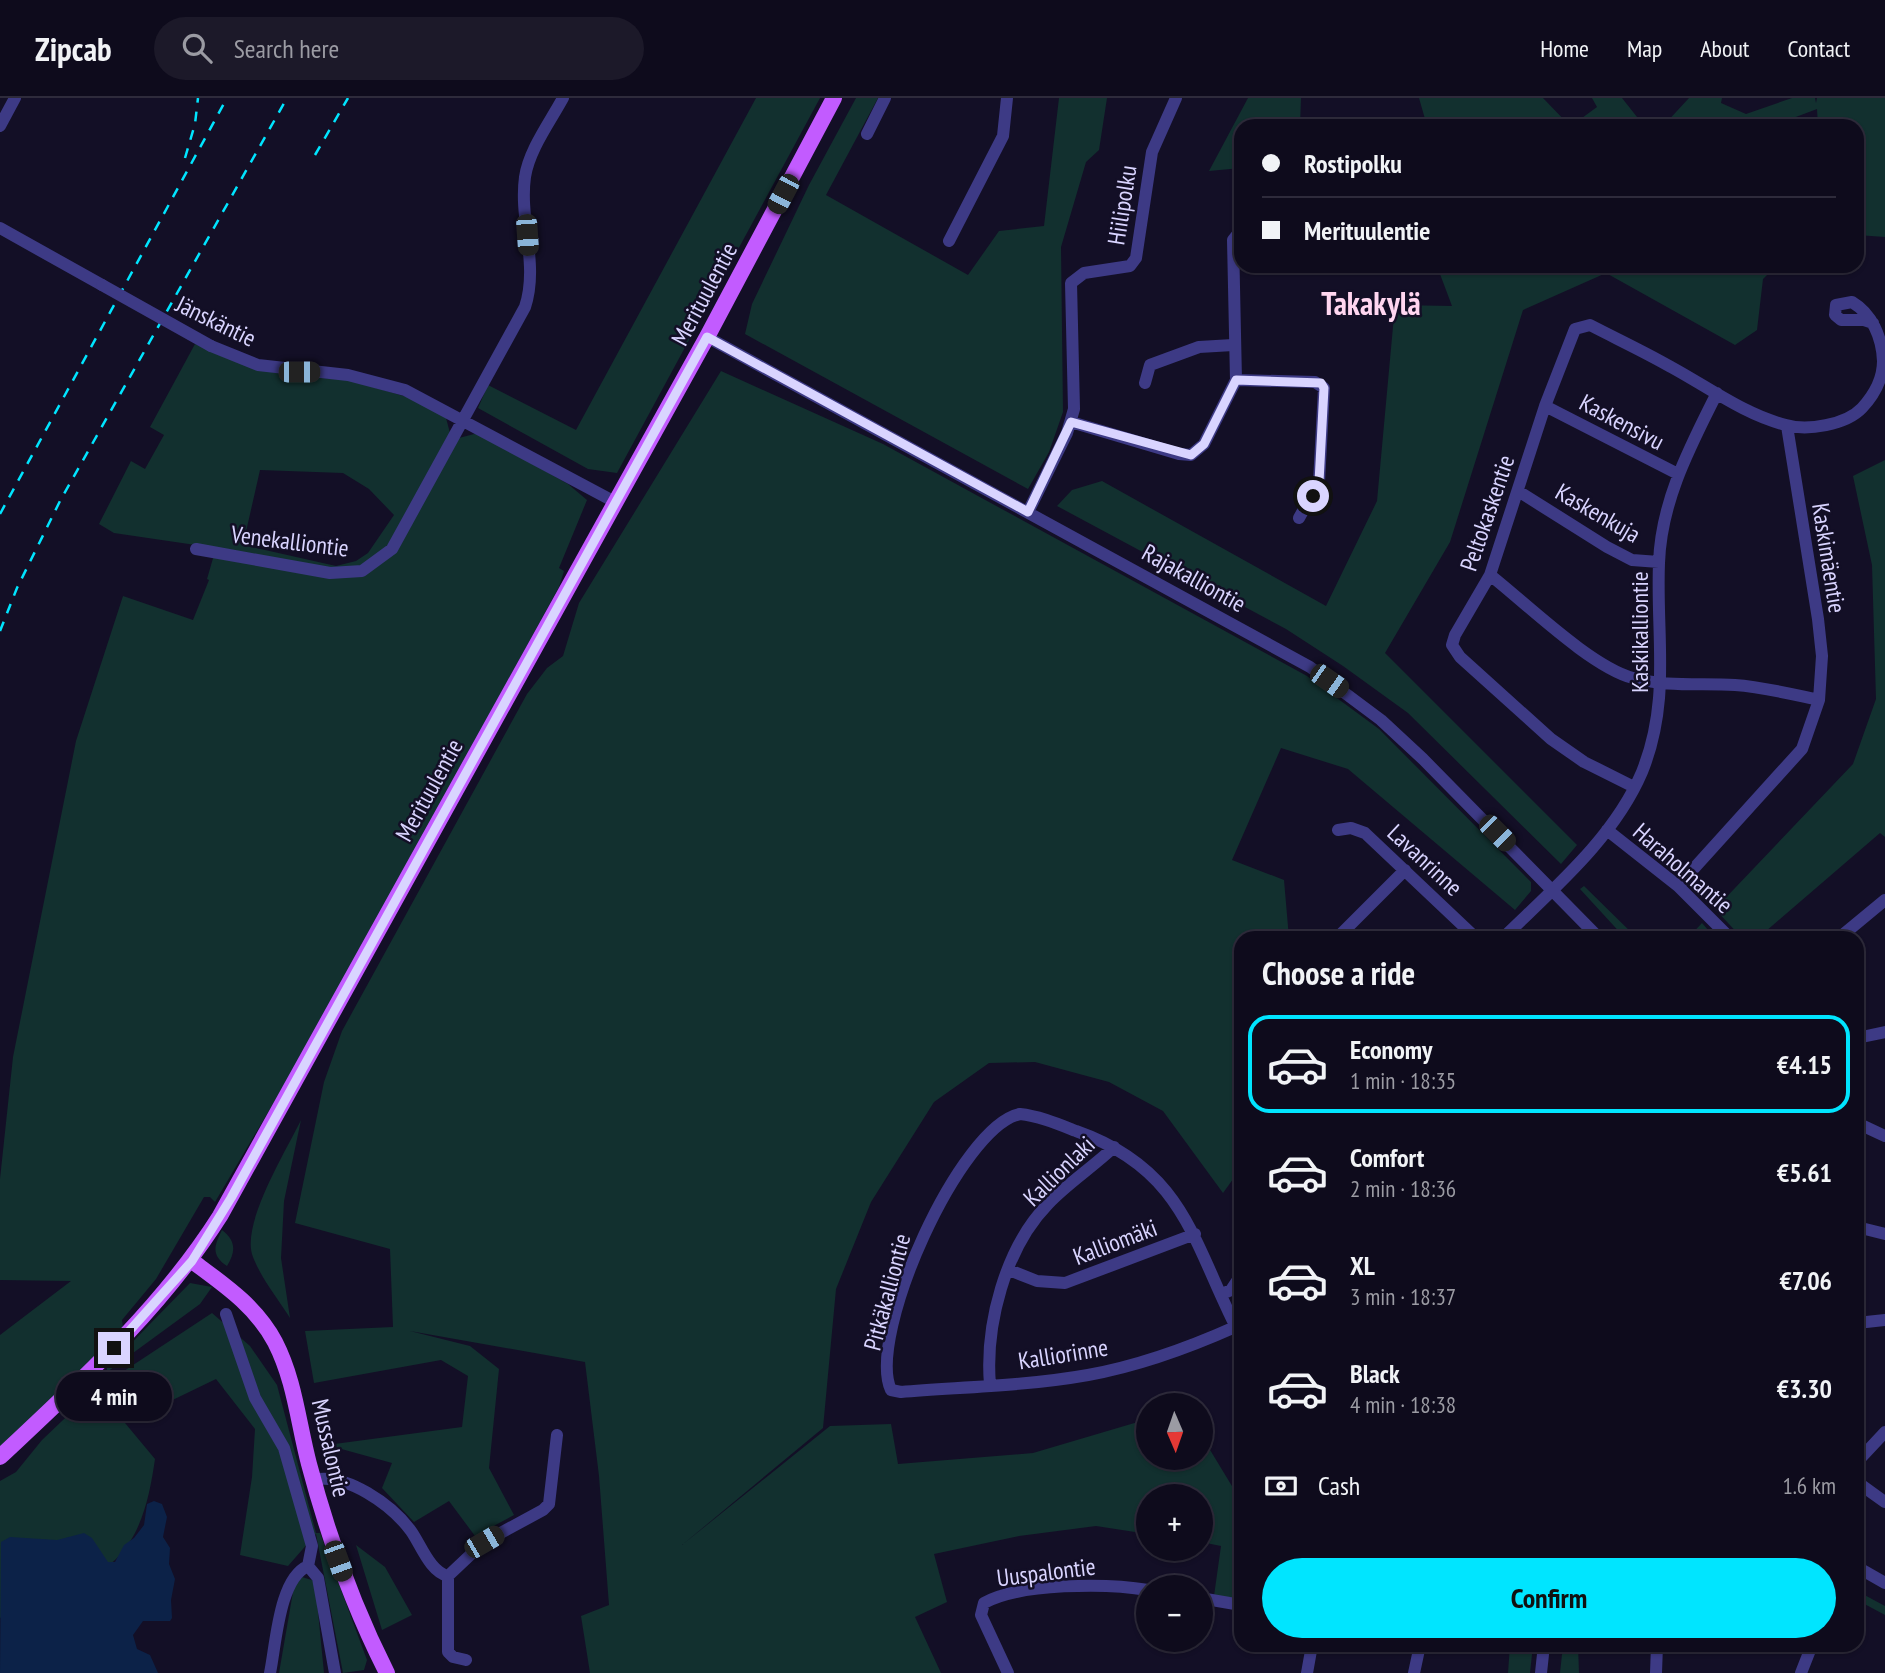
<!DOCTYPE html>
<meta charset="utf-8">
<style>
:root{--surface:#0e0b1c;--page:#1c1929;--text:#f1f3f6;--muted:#9b9ba3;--line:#2e2b3b;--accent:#00e5ff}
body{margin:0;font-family:"PT Sans Narrow",sans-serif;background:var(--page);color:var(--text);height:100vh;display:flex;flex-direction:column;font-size:26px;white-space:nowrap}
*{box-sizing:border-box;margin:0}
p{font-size:23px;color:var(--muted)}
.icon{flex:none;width:38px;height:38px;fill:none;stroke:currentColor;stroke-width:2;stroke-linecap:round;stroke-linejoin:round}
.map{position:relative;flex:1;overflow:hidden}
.panel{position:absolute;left:1234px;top:833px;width:630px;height:721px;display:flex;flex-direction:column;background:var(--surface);border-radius:21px;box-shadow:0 2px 5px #0004,0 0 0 2px var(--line)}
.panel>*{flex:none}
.guide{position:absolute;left:1234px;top:21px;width:630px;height:154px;border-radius:21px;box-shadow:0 2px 5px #0004,0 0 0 2px var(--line);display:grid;align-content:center;height:154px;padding:0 28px;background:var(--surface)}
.needle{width:46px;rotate:178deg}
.buttons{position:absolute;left:1136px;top:1295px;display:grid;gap:14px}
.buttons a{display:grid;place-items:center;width:77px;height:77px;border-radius:50%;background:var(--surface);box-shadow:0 2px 5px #0004,0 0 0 2px var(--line);font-size:35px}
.end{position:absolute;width:32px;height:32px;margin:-16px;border:9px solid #d9d4ff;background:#111;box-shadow:0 0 0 4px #111}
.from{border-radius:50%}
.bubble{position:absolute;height:49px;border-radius:24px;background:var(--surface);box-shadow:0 2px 5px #0004,0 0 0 2px var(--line);font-size:23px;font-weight:700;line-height:49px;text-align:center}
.car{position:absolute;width:21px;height:42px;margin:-21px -10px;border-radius:9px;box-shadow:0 0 5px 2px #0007;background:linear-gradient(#222 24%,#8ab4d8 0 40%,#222 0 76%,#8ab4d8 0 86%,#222 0)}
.guide b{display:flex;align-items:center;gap:24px;height:66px;font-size:26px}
.guide b+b{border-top:2px solid var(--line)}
.guide i{width:18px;height:18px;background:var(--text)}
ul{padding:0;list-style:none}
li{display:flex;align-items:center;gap:21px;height:98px;margin:0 14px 10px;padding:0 14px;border:4px solid transparent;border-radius:21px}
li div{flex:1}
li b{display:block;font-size:26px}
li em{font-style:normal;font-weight:700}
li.on{border-color:var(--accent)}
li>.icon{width:63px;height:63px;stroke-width:1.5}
h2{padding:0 28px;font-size:32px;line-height:84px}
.pay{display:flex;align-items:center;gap:18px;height:77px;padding:0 28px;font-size:26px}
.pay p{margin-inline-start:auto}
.cta{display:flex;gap:14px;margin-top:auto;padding:14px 28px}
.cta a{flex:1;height:80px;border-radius:42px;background:var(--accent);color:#111;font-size:28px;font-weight:700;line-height:80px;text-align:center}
header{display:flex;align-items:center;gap:42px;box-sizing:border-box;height:98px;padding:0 35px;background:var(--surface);border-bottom:2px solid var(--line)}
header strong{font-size:33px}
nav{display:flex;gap:38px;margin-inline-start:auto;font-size:24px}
.search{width:490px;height:63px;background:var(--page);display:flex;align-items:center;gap:18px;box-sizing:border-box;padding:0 24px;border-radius:38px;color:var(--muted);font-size:26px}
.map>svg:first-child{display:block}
.green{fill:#12302f;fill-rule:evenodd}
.water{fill:#0c2248}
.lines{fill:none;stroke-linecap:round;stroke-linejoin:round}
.minor{stroke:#3d3a85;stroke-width:12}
.major{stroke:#c25bff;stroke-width:16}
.rail{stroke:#00e5ff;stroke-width:2.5;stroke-dasharray:10 9;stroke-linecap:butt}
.minor-bridge{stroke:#3d3a85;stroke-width:12}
.route{stroke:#d9d4ff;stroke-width:9}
.labels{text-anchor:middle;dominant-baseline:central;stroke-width:5;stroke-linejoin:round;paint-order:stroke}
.street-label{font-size:24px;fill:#d9d4ff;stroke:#130f26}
.district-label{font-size:32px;font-weight:bold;fill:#ffd6f0;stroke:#130f26}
</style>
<header>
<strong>Zipcab</strong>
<div class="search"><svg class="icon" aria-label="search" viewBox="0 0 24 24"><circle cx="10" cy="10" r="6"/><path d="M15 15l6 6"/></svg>Search here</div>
<nav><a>Home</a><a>Map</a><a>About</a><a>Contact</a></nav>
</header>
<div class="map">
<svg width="1885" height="1575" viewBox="0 0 1885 1575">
<rect width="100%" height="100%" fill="#130f26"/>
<!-- green -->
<path class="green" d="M756,0h64l-203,375 -29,-4 -110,-61 10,-23 88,45z
M856,0h22l-52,97 142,80 31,-44 45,-5 15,-128h48l-8,52 -13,12 -25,85 2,165 -14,40 -21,37 -283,-155 7,-30 57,-119z
M1248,0h53l-1,28h-59v42l-32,3z
M1419,0h124l27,28h-143z
M1592,0h30l19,24 -6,4h-64l26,-19z
M1689,0h33l-1,5 25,11 46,-16h23l1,5 1,-5h68v139l-28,-2v-109h-39l-1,-17 -45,17 -108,-1z
M1437,168h339l-13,13 -6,51 -22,15 -129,-72 -83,37 -73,232 -65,111 192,192 -16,19 -153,-151 -65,-47 -57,-37 -229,-123 15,-16 30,-9 224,125 51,-105 18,-196 57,1z
M195,246l61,25 42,8 47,2 69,20 32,19 4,15 9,5 19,-5 90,51 19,16 -28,68 5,3 -5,16 -243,444 -101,171 -5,-5h-6l-48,82 -34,41 1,7 -10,14 -113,109v-115l71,-54 -71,-1v-101l13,-122 63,-316 47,-145 70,24 16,-40 -2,-1 9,-31 -102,-15 -15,-9 32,-63 14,8 19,-34 -14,-8zM260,372l83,3 26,16 25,26 -26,38 -12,8 -20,5 -93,-21z
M721,273l162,73 424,232 72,53 152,153v9l-16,19 -167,-141 -67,-21 -49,112 52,20 5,58h-48v230l-18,25 -60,-82 -54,-29 -74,-20 -46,1 -55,39 -63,100 -35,87 -13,139 -141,117 148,-119 61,-2 7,40 135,-11 115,-34v39h52l1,-23 40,66v99l-27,-4 7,-50 -20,-4 -1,-46h-52v38l-52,-8 -77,10 -85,18 13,48 -32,15 26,56h-351l-9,-57 28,-11 -10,-129 -14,-114 -175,-31 60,15 29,23 -10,99 25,47 -39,21 -26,-35 -35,21 -32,-34 10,-25 -65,-18 135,-18 6,-51 -27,-16 -127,23 -9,-52 88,-4 -3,-78 -95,-26 29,-141 18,-51 185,-337 20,-26 16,-12 16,-53z
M1885,362v377l-5,-4 -122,105h-16l-27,-29 138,-145 23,-65 -4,-134 -19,-89z
M1584,788l53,52h-12l-45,-49z
M1702,825l13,15h-27z
M301,1022l-17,81 -3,57 9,60c-12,-19 -29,-40 -37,-61 -13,-32 33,-106 48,-137z
M222,1132c14,11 14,21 5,36 -16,-11 -13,-20 -5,-36z
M190,1185l22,4 -12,17 -93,68v-4z
M212,1215l38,33 27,39 39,148h4l47,127 -3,10 -21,3 -27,-139 -28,32 -48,-11 12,-78 3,-48 -39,-50 -91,44 30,36c-5,35 -13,75 -39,100 -23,23 -85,44 -116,59v-137l16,-9 26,-32 41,-39 16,-1 -3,-4 28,-25z
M356,1447l29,22 27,48 -30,15z
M302,1479l13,4 9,92h-45l15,-87z
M1857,1493l28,15v9l-28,-15z
M1510,1547h23l-3,28h-22z
M1563,1547h15l1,28h-19z"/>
<!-- water -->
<path class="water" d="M154,1403l8,3 5,13 -4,20 7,11 -1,16 6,15 -4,21 1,18 -2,3h-27l-10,14 4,14 13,6 8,18h-158l1,-131 9,-5 47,3 27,-7 8,5 16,24h7l9,-17 10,-7 10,-13 3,-21z"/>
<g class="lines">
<!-- minor -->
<path class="minor" d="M0,28l15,-28
M867,36l18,-36
M0,130l102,57
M949,143l54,-105 4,-38
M707,239l603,330 71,53 42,39 176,179
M211,248l47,19 90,10 57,15 210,112
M1236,282l79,2 9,6 -5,94 -20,36
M1145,285l5,-18 49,-18 34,-2
M1545,308l133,68
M1071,324l108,32 12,1 13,-11 32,-64 -3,-140 8,-10
M1518,393l89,56 25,13 27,2
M1028,414l39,-79 7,-24 -3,-126 13,-10 46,-7 6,-8 16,-106 24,-54
M196,451l134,24 32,-2 30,-22 133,-242c14,-42 -6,-87 0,-130 4,-27 25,-55 38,-79
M1490,477c37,29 101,92 143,103 33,9 68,5 102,7 28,2 56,9 84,15
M1634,689l-50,-25 -33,-23 -91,-82 -8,-12 3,-10 35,-60 55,-169 30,-77 15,-4c27,14 55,27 81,42 37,20 74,48 115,58 21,6 60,0 76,-17 12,-13 21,-29 21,-47 -1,-24 -11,-47 -31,-59l-16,3 -1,10 6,5h23l9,3
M1338,732l13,-2 14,5 111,105
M1607,732l71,56 52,52
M1678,788l124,-137 17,-49 3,-44 -4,-37 -31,-193
M1337,840l68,-68
M1503,840c50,-49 111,-100 139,-166 29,-72 14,-135 17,-209 2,-62 31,-116 58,-170
M1839,840l46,-38
M1857,940l28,-6
M1857,1025l28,13
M1857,1129l28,7
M1009,1172l28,11 28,2 130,-49
M1222,1196l9,-4 10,-15
M226,1216l29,84 29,50 28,98 -4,20
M1857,1225l28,-3
M1235,1229c-47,21 -97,39 -147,48 -62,11 -125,12 -187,17l-10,-2c-25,-54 69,-264 129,-276 19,2 38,10 56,17 111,39 117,115 165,206
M990,1287c-5,-60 15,-137 58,-181 20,-21 45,-37 66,-57
M1857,1364l28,-30
M313,1382c33,-8 79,25 98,51 10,14 19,41 37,45l36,-34 59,-32 6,-6 8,-69
M1857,1384l28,20
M308,1468l10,12 17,95
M1857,1469l28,16
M448,1478v76l5,5 13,3
M1200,1500l41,7
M270,1575c6,-29 9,-95 38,-107
M1008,1575l-27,-58 3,-12c36,-20 123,-20 164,-13
M1307,1575l5,-28
M1414,1575l6,-28
M1541,1575l3,-28
M1656,1575l1,-28
M1801,1575l11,-28"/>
<!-- major -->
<path class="major" d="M192,1163c31,23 64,45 83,81 20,39 23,80 34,122 19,72 44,142 78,209
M0,1359c80,-75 161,-148 220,-241l487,-879 127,-239"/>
<!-- rail -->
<path class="rail" d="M315,57l33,-57
M185,60l10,-34 3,-26
M0,416l227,-416
M0,533l17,-43 43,-87 227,-403"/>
<!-- minor-bridge -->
<path class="minor-bridge" d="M102,187l109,61"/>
</g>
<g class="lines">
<!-- route -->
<path class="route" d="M114,1250l78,-87 39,-63 476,-861 321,175 43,-90 120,33 13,-11 32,-64 85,3 3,5 -5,94 -6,14"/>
</g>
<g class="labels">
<!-- street labels -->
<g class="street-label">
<text transform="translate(1122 107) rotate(-81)">Hiilipolku</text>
<text transform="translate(704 196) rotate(-62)">Merituulentie</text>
<text transform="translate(216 223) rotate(26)">Jänskäntie</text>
<text transform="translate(1622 324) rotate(28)">Kaskensivu</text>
<text transform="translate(1487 415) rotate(-71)">Peltokaskentie</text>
<text transform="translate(1598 415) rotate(30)">Kaskenkuja</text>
<text transform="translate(290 443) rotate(7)">Venekalliontie</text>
<text transform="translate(1829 460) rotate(81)">Kaskimäentie</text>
<text transform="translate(1194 480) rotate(29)">Rajakalliontie</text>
<text transform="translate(1639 534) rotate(-90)">Kaskikalliontie</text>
<text transform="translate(429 692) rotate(-61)">Merituulentie</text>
<text transform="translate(1425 762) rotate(43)">Lavanrinne</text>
<text transform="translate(1683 770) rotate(41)">Haraholmantie</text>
<text transform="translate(1059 1073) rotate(-44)">Kallionlaki</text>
<text transform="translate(1115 1144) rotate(-21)">Kalliomäki</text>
<text transform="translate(887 1194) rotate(-75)">Pitkäkalliontie</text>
<text transform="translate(1063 1256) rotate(-9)">Kalliorinne</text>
<text transform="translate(331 1350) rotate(77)">Mussalontie</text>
<text transform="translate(1046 1474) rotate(-7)">Uuspalontie</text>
</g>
<!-- district labels -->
<g class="district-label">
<text x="1371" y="205">Takakylä</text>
</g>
</g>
</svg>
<div class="buttons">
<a><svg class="needle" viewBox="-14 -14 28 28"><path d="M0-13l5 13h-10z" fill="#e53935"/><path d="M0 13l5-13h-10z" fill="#9b9ba3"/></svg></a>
<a>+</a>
<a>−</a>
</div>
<i class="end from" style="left:1313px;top:398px"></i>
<i class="end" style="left:114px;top:1250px"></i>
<div class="bubble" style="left:56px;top:1274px;width:116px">4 min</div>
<i class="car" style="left:783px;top:96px;rotate:208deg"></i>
<i class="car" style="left:527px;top:137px;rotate:176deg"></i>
<i class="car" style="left:299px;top:274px;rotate:90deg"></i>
<i class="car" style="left:1329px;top:583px;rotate:125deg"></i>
<i class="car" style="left:1497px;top:735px;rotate:135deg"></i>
<i class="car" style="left:484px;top:1444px;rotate:60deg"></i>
<i class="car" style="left:338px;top:1463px;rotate:160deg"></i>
<div class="guide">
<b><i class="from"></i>Rostipolku</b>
<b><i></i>Merituulentie</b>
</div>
<section class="panel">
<h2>Choose a ride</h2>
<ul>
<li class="on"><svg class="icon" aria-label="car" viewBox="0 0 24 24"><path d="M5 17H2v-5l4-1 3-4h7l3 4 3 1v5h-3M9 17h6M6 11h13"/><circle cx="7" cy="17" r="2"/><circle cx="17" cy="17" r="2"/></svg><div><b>Economy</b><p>1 min · 18:35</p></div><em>€4.15</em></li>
<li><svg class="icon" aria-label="car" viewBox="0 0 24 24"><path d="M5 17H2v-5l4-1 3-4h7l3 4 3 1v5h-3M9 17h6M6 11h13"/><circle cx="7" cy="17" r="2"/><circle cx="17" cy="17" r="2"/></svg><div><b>Comfort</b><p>2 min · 18:36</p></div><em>€5.61</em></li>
<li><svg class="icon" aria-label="car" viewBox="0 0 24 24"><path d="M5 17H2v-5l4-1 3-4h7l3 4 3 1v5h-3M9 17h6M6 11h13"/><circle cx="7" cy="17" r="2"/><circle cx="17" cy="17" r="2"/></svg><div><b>XL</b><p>3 min · 18:37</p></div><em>€7.06</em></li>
<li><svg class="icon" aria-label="car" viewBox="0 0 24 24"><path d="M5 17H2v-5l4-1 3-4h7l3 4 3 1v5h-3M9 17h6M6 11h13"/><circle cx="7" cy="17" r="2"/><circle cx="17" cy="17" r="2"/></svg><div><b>Black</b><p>4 min · 18:38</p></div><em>€3.30</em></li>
</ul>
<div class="pay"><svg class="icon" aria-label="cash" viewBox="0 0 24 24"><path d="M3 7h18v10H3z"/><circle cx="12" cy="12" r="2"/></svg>Cash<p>1.6 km</p></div>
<div class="cta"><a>Confirm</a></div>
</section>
</div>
